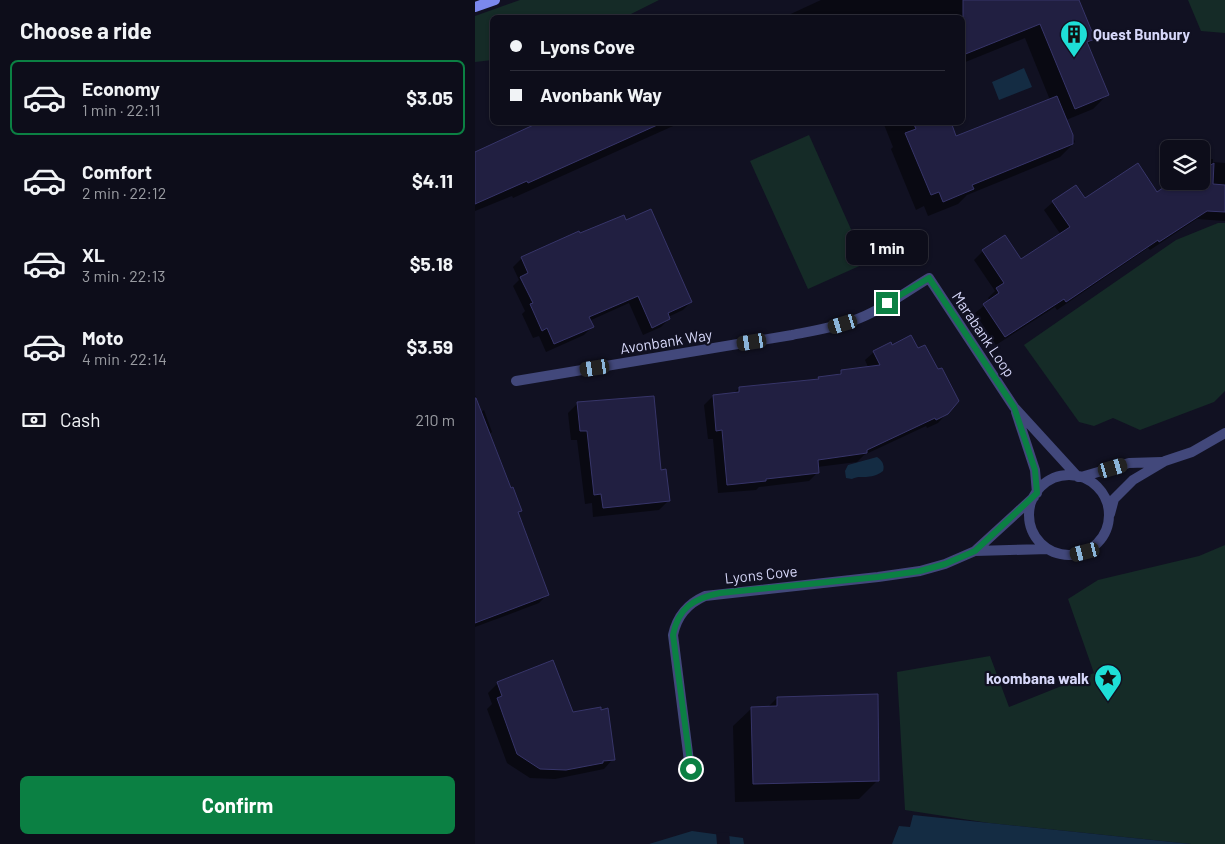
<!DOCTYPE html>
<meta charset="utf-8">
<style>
:root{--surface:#0d0d1a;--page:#1b1b27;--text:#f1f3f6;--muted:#9a9ca2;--line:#2d2d39;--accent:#0b8043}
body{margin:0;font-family:Barlow,sans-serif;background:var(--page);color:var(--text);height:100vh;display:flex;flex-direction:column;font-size:19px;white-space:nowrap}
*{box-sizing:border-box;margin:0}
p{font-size:16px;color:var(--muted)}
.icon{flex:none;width:28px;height:28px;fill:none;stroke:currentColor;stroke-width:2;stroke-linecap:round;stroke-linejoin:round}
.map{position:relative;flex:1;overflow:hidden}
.sheet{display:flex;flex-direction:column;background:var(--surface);width:475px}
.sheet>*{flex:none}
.guide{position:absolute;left:15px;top:15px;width:475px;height:110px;border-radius:8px;box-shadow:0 1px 4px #0004,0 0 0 1px var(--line);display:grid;align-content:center;height:110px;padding:0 20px;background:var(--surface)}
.fabs{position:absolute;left:685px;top:140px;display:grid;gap:10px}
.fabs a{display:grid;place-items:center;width:50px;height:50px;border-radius:8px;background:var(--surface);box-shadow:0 1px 4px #0004,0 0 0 1px var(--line);font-size:25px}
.end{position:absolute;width:22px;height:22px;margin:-11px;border:6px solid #0b8043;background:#fff;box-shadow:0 0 0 2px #fff}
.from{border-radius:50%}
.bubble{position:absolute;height:35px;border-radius:8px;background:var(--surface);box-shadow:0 1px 4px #0004,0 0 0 1px var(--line);font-size:16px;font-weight:700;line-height:35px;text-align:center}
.car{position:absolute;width:15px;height:30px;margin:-15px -8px;border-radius:6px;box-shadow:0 0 4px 1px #0007;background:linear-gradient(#222 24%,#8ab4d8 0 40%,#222 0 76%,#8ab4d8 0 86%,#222 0)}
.guide b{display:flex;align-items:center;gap:18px;height:48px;font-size:19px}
.guide b+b{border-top:1px solid var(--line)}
.guide i{width:12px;height:12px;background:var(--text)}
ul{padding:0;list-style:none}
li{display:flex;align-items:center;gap:15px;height:75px;margin:0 10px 8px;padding:0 10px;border:2px solid transparent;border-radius:8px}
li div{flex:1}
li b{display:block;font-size:19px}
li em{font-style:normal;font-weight:700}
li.active{border-color:var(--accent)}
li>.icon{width:45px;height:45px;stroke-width:1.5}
h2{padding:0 20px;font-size:22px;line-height:60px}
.pay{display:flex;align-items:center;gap:12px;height:55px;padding:0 20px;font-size:19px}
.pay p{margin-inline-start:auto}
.cta{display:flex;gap:10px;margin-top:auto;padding:10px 20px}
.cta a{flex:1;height:58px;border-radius:8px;background:var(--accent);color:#fff;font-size:20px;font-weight:700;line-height:58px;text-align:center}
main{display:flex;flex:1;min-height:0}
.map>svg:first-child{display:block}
.green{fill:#152b27}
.water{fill:#142c43}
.pier{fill:#112}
.shadow{fill:#0007}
.building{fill:#211f41;stroke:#373569}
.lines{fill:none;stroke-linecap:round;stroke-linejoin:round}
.minor{stroke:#42487b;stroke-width:10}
.secondary{stroke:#7b88ed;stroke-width:10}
.route{stroke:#0b8043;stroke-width:6}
.labels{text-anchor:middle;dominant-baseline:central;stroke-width:4.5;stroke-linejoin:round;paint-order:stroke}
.poi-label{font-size:15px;font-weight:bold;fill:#d7d8fa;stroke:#112;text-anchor:start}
.street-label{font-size:15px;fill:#d7d8fa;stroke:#112}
</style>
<main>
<section class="sheet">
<h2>Choose a ride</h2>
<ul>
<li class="active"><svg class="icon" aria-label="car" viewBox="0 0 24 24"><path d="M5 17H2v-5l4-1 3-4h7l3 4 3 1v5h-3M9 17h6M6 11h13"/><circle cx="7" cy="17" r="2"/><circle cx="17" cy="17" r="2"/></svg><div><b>Economy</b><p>1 min · 22:11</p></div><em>$3.05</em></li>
<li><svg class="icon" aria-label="car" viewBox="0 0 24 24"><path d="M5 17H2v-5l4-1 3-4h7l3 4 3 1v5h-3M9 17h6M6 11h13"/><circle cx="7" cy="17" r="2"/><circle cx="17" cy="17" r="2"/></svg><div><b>Comfort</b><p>2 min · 22:12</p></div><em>$4.11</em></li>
<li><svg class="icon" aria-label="car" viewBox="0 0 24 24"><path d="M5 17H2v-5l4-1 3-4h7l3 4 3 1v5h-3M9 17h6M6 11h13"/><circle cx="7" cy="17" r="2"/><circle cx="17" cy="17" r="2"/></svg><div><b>XL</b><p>3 min · 22:13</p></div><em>$5.18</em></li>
<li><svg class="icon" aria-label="car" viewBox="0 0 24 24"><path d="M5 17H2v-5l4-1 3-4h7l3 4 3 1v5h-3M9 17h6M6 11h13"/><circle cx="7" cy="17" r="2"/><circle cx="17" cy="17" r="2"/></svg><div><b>Moto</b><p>4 min · 22:14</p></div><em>$3.59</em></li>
</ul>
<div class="pay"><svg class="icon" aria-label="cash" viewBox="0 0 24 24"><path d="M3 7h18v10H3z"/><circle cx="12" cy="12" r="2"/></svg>Cash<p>210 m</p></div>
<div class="cta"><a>Confirm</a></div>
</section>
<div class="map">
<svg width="750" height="844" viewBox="0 0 750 844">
<rect width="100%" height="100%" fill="#112"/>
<!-- green -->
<path class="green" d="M45,0h139l-34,17 -132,1 -1,42 -17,2v-46z
M713,0h37v33l-24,-2z
M334,135l57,128 -58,26 -58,-128z
M743,223h7v168l-11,11 -74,28 -27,-12 -19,8 -15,-4 -55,-77 152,-105z
M750,545v299h-34l-202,-21 -84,-13 -8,-138 93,-16 19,51 85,-34 -26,-74 30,-19 101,-24z"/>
<!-- water -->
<path class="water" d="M549,68l8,19 -33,13 -7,-18z
M402,457c5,3 8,8 6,14 -13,10 -22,3 -31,8l-6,-1 -1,-7 3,-6z
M438,815l278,29h-299l7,-18 11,1z
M217,831l51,7 1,6h-95z"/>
<!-- pier -->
<path class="pier" d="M241,832l13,1 1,11h-13z"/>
<!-- shadow -->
<path class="shadow" d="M346,0h257l15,39 -6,6 21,49 -15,15 -27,11 9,22 -15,15 -93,38 -9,9 -30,12 -4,-10 -8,4 -25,-61 2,-2 -10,-25h66l7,16 94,-38 -25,-62 -62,25v-45h-181z
M69,122h138l-169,76 -1,-2 -37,15v-44z
M726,159h12v3l12,1v58l-28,-2 -47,31 -2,-2 -91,62 -2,-3 -59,38 -21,-32 15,-12 -2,-3 7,-7 -21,-31 9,-9 21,-14 17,24 40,-26 -17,-25 9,-8 103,-9 45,-12z
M151,222l65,80 -8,8 -15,7 1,2 -8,8 -18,8 -14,-32 -40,18 3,6 -8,8 -38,17 -7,-16 -6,2 -11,-24 3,-3 -12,-25 6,-6 -6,-13 9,-9 57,-26 1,3z
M399,352l73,61 -9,10 -11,5 -1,-2 -62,29 -7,7 -40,5 1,5 -9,9 -50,6 -3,3 -38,3 -5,-54h-5l-4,-34 9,-9 20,-2 6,-6 78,-8 2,-2 18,-3 5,-4 26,-4 -3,-7z
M0,395l6,17 3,-2 8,22 -3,2 31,76 -3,3 30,82 -8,8 -64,24z
M103,403l82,68 8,30 -9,9 -66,7 -1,-14 -7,1 -8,-64h-6l-3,-27z
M23,683l74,30 41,46 -9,10 -49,10 -25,-1 -23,-15 -20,-54 5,-5 -4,-11z
M302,698l101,82 -19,19 -124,3 -2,-76 19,-18 16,-1z"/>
<!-- building -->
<path class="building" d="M488,0h116l16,39 -8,3 22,53 -34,14 -35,-85 -77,31z
M582,96l16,39v9l-101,41 2,4 -31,13 -4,-10 -8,3 -26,-62 11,-4 -3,-7h38l5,14z
M65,122h124l-136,61 -1,-2 -52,23v-52z
M663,163l19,29 16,-11h28v-10l13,-8 -1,21 12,1v27l-18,-1 -48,31 -1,-2 -92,62 -2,-3 -59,38 -22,-33 16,-11 -3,-5 8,-5 -22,-33 23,-15 16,24 49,-32 -18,-26 24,-16 9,13z
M176,209l41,93 -24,11 2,6 -18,9 -14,-32 -49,21 5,10 -40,17 -7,-16 -5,3 -12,-27 3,-1 -13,-26 8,-4 -7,-16 58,-26 1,2 44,-18 2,5z
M436,335l7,13 7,-3 13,24 4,-1 17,33 -11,13 -12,6 -1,-2 -68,32v3l-49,7 1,13 -53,6v2l-39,4 -5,-55 -6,1 -3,-36 26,-3v-5l80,-8 -1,-2 23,-3v-4l39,-5 -7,-14 18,-9 1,3z
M179,396l7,74 5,-1 4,32 -67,7 -2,-14 -7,1 -7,-64h-7l-3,-29z
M0,398h1l35,90 2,-1 9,24 -4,1 31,83 -74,28z
M78,660l20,52 28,-5v3l7,-2 7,52 -12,1v2l-37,7 -26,-1 -23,-15 -20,-56 5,-2 -5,-14z
M403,694l1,87 -126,3 -2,-77 26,-1v-9z"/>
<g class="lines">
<!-- minor -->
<path class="minor" d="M41,381l276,-46c20,-4 40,-7 60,-14 27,-9 52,-28 77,-43l85,129 64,70
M541,412l19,58 2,23
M554 515a40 40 0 1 1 80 0a40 40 0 1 1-80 0Z
M606,477l48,-14 33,-1
M635,514l4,-15 19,-19 32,-19 27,-9 33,-19
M500,551l73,-2
M215,769l-17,-134c4,-19 14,-31 32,-39l173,-19 42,-6 25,-7 30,-13 59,-54"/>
<!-- secondary -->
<path class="secondary" d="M0,7l20,-7"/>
</g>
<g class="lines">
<!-- route -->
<path class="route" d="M216,769l-18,-134c5,-27 21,-37 47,-42l158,-16 42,-6 25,-7 30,-13 62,-58 -2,-23 -21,-63 -85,-129 -42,25"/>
</g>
<!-- icons -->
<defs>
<g id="building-pin" transform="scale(1.4375)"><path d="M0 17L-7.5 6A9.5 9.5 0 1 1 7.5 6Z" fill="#1edfd7" stroke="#112"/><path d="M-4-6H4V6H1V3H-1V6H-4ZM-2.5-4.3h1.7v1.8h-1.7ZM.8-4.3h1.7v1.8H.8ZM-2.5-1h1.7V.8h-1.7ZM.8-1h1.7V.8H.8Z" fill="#111"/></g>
<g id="sight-pin" transform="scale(1.4375)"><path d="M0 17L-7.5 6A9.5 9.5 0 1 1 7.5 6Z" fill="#1edfd7" stroke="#112"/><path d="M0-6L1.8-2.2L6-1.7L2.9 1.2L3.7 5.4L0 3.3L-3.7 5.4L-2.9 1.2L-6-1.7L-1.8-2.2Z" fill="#111"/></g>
</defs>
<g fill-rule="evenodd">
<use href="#building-pin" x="599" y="34"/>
<use href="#sight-pin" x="633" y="678"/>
</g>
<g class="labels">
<!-- poi labels -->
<g class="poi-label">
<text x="618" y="34">Quest Bunbury</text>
<text x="614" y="678" text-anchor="end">koombana walk</text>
</g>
<!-- street labels -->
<g class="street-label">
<text transform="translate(509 334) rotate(56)">Marabank Loop</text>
<text transform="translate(191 341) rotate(-9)">Avonbank Way</text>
<text transform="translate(286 574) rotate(-6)">Lyons Cove</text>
</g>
</g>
</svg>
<div class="fabs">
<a><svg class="icon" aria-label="layers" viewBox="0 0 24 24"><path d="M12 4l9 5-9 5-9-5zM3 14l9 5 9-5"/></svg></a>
</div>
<i class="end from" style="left:216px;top:769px"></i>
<i class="end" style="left:412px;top:303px"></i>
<div class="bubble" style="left:371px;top:230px;width:82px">1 min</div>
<i class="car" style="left:368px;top:324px;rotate:253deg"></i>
<i class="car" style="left:277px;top:342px;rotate:261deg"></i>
<i class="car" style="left:120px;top:368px;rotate:261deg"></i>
<i class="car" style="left:638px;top:468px;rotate:74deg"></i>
<i class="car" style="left:610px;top:552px;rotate:256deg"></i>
<div class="guide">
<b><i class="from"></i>Lyons Cove</b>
<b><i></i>Avonbank Way</b>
</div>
</div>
</main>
